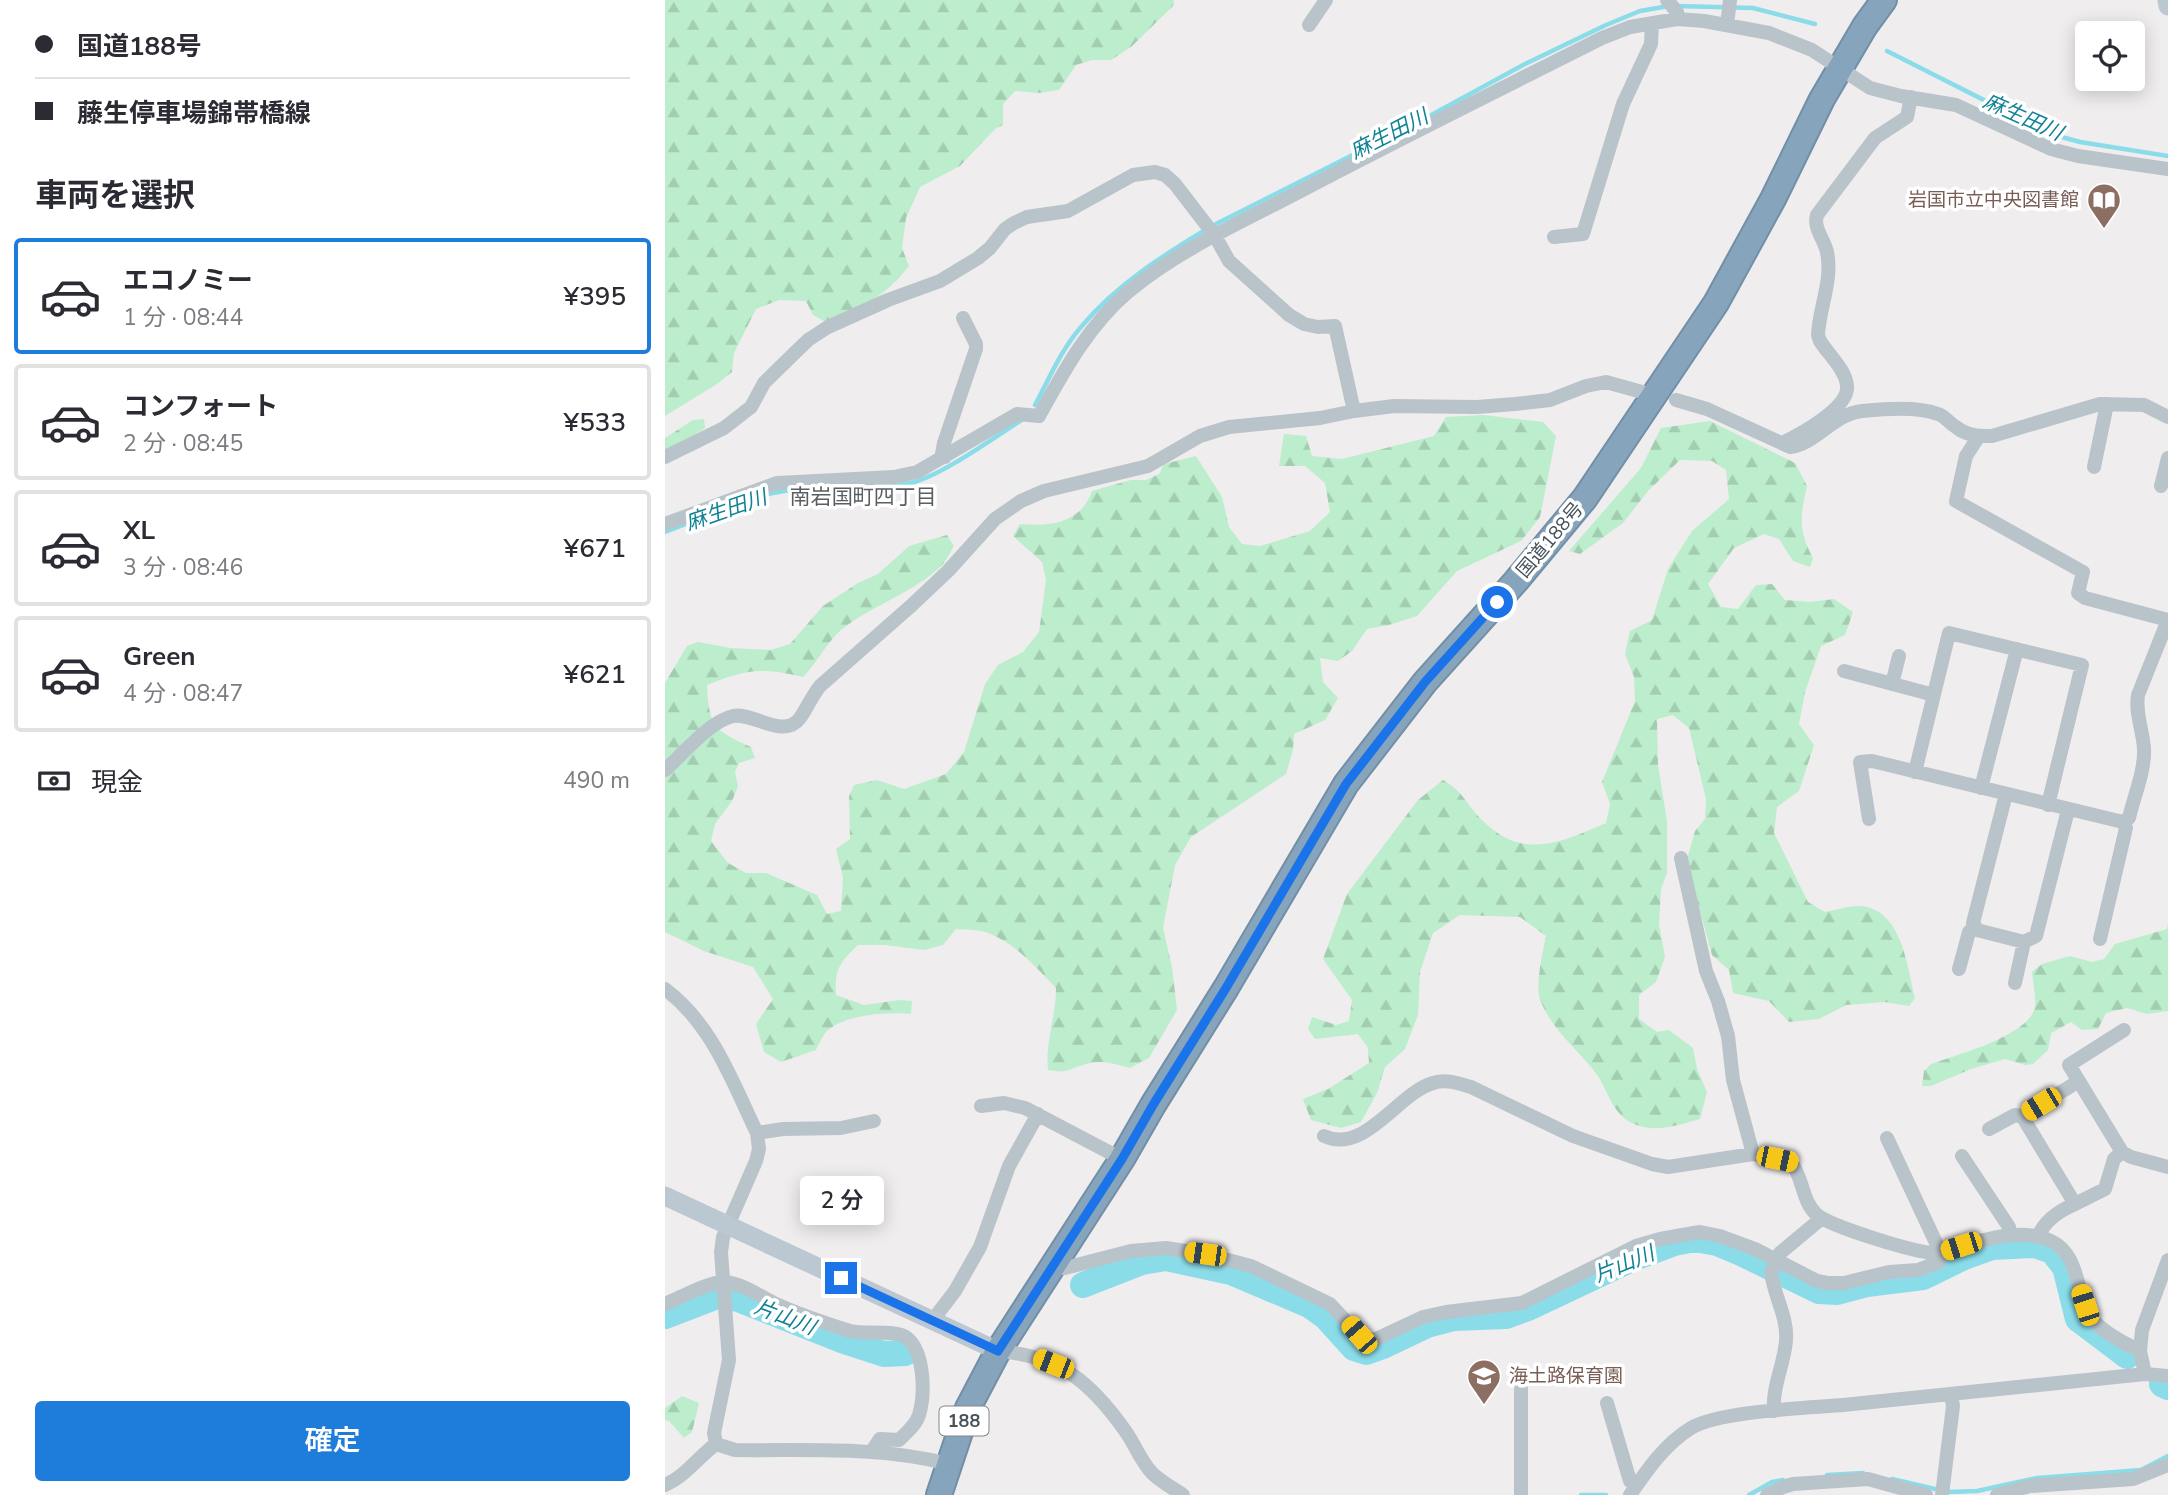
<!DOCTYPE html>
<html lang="ja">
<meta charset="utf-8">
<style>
:root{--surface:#fff;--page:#f7f7f7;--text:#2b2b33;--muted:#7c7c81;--line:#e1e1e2;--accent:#1e7dda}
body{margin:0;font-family:"Nunito Sans","Noto Sans JP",sans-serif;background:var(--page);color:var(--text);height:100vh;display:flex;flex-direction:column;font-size:26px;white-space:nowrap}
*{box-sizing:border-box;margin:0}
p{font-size:23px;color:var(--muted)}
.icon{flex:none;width:38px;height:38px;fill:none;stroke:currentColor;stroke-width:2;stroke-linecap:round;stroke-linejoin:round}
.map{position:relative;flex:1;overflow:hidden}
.details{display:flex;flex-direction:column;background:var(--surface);width:665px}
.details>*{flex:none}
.banner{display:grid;align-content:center;height:154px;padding:0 35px;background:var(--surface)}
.buttons{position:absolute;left:1410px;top:21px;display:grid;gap:14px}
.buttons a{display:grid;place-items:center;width:70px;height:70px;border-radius:7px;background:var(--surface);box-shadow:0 4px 18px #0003;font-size:35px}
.end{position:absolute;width:32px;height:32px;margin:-16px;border:9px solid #1a73e8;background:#fff;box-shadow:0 0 0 4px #fff}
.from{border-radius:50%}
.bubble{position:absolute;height:49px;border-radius:7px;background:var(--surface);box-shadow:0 4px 18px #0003;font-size:23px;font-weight:600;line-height:49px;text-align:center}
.car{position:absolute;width:21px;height:42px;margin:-21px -10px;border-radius:9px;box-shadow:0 0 5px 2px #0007;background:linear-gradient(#f5c518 24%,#345 0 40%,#f5c518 0 76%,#345 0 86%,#f5c518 0)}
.banner b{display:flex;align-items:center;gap:24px;height:66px;font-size:26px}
.banner b+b{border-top:2px solid var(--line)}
.banner i{width:18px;height:18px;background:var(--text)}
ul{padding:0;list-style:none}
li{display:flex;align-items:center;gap:21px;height:116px;margin:0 14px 10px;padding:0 21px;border:4px solid var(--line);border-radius:7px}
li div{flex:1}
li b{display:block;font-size:26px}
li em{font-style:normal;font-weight:600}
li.active{border-color:var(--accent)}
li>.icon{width:63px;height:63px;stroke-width:1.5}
h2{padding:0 35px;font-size:32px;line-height:84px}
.pay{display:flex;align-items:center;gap:18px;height:77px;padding:0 35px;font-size:26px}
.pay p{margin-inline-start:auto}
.primary-button{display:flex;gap:14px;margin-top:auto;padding:14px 35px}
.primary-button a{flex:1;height:80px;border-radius:7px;background:var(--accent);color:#fff;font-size:28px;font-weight:600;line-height:80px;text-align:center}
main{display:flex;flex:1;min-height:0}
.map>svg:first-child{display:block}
.forest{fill:url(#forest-firs)}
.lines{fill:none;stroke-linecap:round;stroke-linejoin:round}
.stream{stroke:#8bdce9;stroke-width:4.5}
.river{stroke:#8bdce9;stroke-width:26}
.highway-casing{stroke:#728fa7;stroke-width:28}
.street{stroke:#b9c3ca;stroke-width:14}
.secondary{stroke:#bbc7d1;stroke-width:19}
.highway{stroke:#86a4bb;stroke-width:24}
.route{stroke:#1a73e8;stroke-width:9}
.labels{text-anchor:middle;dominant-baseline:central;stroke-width:7;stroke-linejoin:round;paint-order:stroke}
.shield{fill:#fff;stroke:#7e868c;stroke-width:2}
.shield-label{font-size:18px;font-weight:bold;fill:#46525a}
.education-label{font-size:19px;fill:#785e54;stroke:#fff;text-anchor:end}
.street-label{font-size:19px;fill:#46525a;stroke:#fff}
.water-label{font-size:21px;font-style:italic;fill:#108295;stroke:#fff}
.neighbourhood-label{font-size:21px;fill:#5a5e62;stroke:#fff}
</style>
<main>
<section class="details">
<div class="banner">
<b><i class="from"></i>国道188号</b>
<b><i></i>藤生停車場錦帯橋線</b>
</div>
<h2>車両を選択</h2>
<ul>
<li class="active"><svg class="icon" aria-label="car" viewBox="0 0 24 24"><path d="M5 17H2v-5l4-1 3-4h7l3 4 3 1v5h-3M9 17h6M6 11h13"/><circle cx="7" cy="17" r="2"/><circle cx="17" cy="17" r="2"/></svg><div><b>エコノミー</b><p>1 分 · 08:44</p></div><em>¥395</em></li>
<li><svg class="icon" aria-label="car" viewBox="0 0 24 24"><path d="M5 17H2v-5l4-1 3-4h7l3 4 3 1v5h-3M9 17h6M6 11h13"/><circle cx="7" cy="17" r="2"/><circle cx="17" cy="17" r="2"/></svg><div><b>コンフォート</b><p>2 分 · 08:45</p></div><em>¥533</em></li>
<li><svg class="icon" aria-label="car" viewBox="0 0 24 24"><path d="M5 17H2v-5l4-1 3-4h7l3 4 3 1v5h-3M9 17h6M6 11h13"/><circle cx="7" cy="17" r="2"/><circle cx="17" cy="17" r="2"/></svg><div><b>XL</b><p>3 分 · 08:46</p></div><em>¥671</em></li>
<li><svg class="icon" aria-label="car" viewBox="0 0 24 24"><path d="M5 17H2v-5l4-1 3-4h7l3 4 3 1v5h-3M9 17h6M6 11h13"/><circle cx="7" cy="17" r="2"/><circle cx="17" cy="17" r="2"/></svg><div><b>Green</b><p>4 分 · 08:47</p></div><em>¥621</em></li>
</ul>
<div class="pay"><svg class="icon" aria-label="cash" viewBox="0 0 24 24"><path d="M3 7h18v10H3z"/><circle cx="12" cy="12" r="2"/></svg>現金<p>490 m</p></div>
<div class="primary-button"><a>確定</a></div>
</section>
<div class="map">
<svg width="1503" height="1495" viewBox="0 0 1503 1495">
<defs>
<pattern id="forest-firs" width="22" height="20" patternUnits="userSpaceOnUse" patternTransform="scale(1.75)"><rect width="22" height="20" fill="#bcedcc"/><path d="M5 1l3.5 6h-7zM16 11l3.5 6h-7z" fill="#a3cdb1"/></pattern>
</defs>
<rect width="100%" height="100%" fill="#f0edee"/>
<!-- forest -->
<path class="forest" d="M0,0h509l-1,6 -42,41 -20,13h-19l-16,5 -17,25 -20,3 -24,-2 -12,13v21l-8,4 -35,37 -40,21 -14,31 -4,30 7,18c-24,31 -48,43 -85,55l-11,-6 -7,-14 -27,-1 -23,9 -22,44 -2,19 -15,12 -52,32z
M818,415l60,7 13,14 -16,81 -19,24 -64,30 -40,45 -28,9 -22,4 -15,22 -14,10 -18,-3 3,24 15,16 -13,22 -31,14 -1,16 -7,24 -95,63 -16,28 -12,63 9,39 5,43 -28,48 -19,10c-15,-4 -28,-9 -44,-4 -19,5 -16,10 -38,6 -3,-28 8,-53 8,-82 -20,-21 -43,-47 -71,-56 -9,-3 -20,-2 -29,-3l-13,16 -19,5 -39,-5h-27c-18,17 -24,25 -22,50l28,10 35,-5 13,1 -1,13c-24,-2 -63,0 -83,16 -5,4 -9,14 -12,20l-35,12 -17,-10 -8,-28 17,-25 -20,-32 -49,-16 -39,-19v-249l22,-37 11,-4 33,6 40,2 19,-6 33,-38 35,-23 20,-9 31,-28 38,-11 7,11c-4,6 -7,14 -12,19 -27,27 -67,39 -97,62 -16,11 -28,36 -42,50 -40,-10 -58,-8 -96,8 2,42 7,45 44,62l4,11 -16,5 -4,9 3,14 -6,15 -17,23 -4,17 17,22 18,10h20l51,22 10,19 14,-3 2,-33 -7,-29 14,-10 -1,-43 5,-11 23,-5 27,9 42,-15 18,-22 21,-68 13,-19 25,-13 16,-20 7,-52 -4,-18 -29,-26 7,-12c30,3 61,-1 72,-33l39,-11h15l13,-6 5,-10 32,-8 26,41 7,30 13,17 18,2 50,-15 20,-19 -5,-29 -20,-17h-26l5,-32 22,2 6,20 30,3 92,-23 12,-19z
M39,419l1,9 -22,15 -18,8v-13l28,-18z
M1045,421l85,42 12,23c-7,30 -9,44 6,72l-3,9 -17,-6 -14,-22 -15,-5 -30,14 -26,36 13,23 17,2 18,-24 16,-1 13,16 25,2 24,-3 19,13 -8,23 -24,11 -16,46 -6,32 15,21 -15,46 -22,16 -3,26 34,69 17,10c11,-2 23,-6 33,-6 44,1 49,60 57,92l-6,8 -24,-4 -39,3 -27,14 -30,3 -20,-21 -36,-8 -4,-23 -17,-15 -18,-66 -6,-33 7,-25 10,-12 1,-20 -17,-71 -16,-13 -16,4 1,46 9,56v52l-6,16 -2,35 6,33 -9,25 -17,13v24l18,13 12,-2 24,18 4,21 10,23 -7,27c-22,6 -46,15 -68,4 -19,-9 -24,-31 -34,-47 -18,-25 -47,-46 -58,-77 -5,-14 3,-48 6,-63l-26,-19 -60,-2 -27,18 -13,39 -2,43 -13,34 -20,18 -8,26 -16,29 -20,6 -30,-8 -8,-21 25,-10 41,-26 -1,-15 -10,-14 -43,5 -7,-10 4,-12 24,8 13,-4 3,-21 -29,-41 24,-65 71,-94 25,-20c21,12 22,23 38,39 40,42 79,24 125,4l4,-19 -8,-22 33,-81 -1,-24 -9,-23 5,-23 22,-11 16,-51 24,-38 37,-32 -3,-29 -14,-9 -32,-1 -32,31 -25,32 -43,31 -11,-3 72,-83 20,-40z
M1503,924v87l-21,3 -20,-6 -21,5 -8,16 -16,1 -11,-8 -20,11 -3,17 -15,14 -8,1 -20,-6 -34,10 -40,17h-9l2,-15 7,-7c25,-9 101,-29 104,-58 1,-11 -2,-23 -3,-34l10,-8 28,-8 22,6 12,-3 11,-15 52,-15z
M17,1396l17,7 -7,29 -8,6 -15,-17 -4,-1v-12z"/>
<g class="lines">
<!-- stream -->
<path class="stream" d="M1012,6l76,2 62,16
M1222,51l164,83 29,8 88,14
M370,405c14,-26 26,-55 46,-78 36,-43 84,-73 131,-101l212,-107 101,-55 81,-39 34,-14 29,-5
M99,495c47,-13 98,-3 146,-12 30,-6 86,-47 113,-64
M0,532l29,-11
M1162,1475l36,-2
M1227,1479l56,13 29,-1 60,-13 104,-8 27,-14
M916,1495h25
M1084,1495l23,-13 11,-2"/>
<!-- river -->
<path class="river" d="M418,1285l59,-23 24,-4 65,14 78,33 17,12 28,31 12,4 17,-6 44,-21 27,-7 52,-2 22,-8 106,-50 40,-15 21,-4 22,4 24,10 78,38 18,1 30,-8 56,-7 41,-20 28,-10 43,-2 17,6 13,16 13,52 49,37
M0,1316l52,-20 21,3 106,42 40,13 21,-1
M1497,1384l6,3"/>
<!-- highway casing -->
<g class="highway-casing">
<path id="highway" d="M274,1495l29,-87 30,-57 124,-192 31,-54 73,-117 120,-204 79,-102 91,-101 69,-83 131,-195 57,-104 49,-100 43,-73 19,-26"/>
</g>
<!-- street -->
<path class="street" d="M1002,0l10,12v7
M644,25l17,-25
M1062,25l3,-25
M889,237l29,-3 40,-130 28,-60 1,-21
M1011,400l31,9 83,38c26,-3 43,-33 72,-36 22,-2 55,-5 76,3 8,3 11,9 18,13 11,9 23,9 36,9l108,-32 44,1 24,12
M1314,436l-13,20 -10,45 127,71 -5,21 7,5 83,22
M1117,443c17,-8 65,-34 65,-55 1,-16 -19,-34 -27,-47l-2,-6c1,-27 15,-54 9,-83 -3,-13 -14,-24 -10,-37l58,-77 32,-21 4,-20
M0,457l59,-29 27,-21 13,-24 8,-8 36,-35 20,-13 60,-27 52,-19 38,-23 12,-10 15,-19 9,-6 13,-6 41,-6 65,-36 22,-3 10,3 10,9 40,52 14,25 60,54 15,9 14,3 17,-1 19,85
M280,457l-3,-3 2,-11 32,-94v-5l-13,-26
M1429,467l13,-63
M1496,486l7,-28
M0,524l112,-41 117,-6 23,-5 100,-58 22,2c25,-45 49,-90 89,-124 49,-41 109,-68 165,-97 102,-54 206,-105 309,-157l28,-11 47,-8 27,2 65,12 43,17 58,38 31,8 55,9 95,44 27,7 90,13
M1179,671l90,24
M1227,684l7,-28
M0,770c18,-16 45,-49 68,-54 20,-4 51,24 67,2 7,-10 12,-22 20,-32l92,-81 36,-34 47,-52 26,-18 23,-10 104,-25 52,-30 29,-9 91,-9 34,-7 40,-5 83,1 38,-3 35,-4 36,-14 20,-4 36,10
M1250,772l34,-139 133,32 -34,140
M1316,788l36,-139
M1341,794l-33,129 4,7 47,12
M1204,819l-9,-57 12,-1 251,61 6,-4c5,-22 16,-47 15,-69 -1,-19 -9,-35 -6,-54l30,-75
M1016,858l25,113 12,30 10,35 5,44 20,74
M1435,939l26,-111 -3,-6
M1294,969l10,-37 6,-6
M1350,983l9,-41 12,-6 32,-126
M0,989c47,35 67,92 92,144l2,16 -3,12 -33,76 -2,15 8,108 -15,73 2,11
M316,1106l23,-3 21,5 97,51
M1357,1116l53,88c-14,6 -31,17 -37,33
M1324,1129l26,-14 7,1 57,-35
M92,1133l26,-4 58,-1 33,-7
M659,1136c41,19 74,-43 109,-53 13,-4 25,0 38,4l102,49 79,28 16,3 85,-13 38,8c12,15 11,39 25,52 13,12 102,40 121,39 8,0 17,-5 25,-7 28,-8 61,-18 89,-5 28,13 25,50 38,73 10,17 35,29 51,37
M1457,1152l9,5 37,10
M1297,1156l47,71 1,8
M1410,1204l30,-15 9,-30 8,-7 -53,-87 55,-35
M388,1267l12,1 66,-17 35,-3 39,6 46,12 79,38 29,31 10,5 7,-1 47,-22 23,-5 76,-9 114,-57 24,-7 40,-7 20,4 35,13 62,32 11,2h16l45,-11 29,-2 21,-8 -1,-15 -51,-109
M0,1304c15,-6 44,-23 60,-22 18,2 33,13 49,21 24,11 51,20 76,28 15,4 46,-2 57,7 18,15 18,57 12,77 -3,10 -13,18 -20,25l-19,-1 -8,12
M267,1321l23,-30 25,-44 29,-81 29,-52
M333,1351c62,5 93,31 128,81 9,13 15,29 26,41 9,9 21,15 31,22
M1480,1374l-5,-23 2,-21 26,-70
M942,1403l23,78 6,5
M1109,1411c-2,-24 10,-46 12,-70 2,-25 -12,-44 -15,-69l9,-19 42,-35
M0,1485c21,-9 33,-28 51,-41l19,6c71,1 144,-4 214,14
M856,1495v-106
M965,1495c17,-25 35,-51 61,-67 29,-17 115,-20 152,-23 101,-10 201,-21 302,-31l23,2
M1102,1495l16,-8 10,-3 75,-5 58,16
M1277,1495l11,-89 -2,-11
M1332,1495l33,-9 103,-7 35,-14"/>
<!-- secondary -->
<path class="secondary" d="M1502,0l1,6
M0,1196l333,155"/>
<!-- highway -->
<use href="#highway" class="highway"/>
</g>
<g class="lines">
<!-- route -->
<path class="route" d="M176,1278l157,73 124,-192 31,-54 73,-117 120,-204 79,-102 72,-80"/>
</g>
<!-- icons -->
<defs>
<g id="library-pin" transform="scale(1.75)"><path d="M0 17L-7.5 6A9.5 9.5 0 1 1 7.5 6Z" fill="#8d6e63" stroke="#fff"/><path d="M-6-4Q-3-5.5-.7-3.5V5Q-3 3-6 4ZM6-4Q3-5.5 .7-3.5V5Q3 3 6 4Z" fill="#fff"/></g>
<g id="school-pin" transform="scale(1.75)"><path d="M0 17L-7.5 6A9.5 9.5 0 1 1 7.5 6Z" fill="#8d6e63" stroke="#fff"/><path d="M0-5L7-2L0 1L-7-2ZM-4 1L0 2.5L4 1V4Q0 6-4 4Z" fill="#fff"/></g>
</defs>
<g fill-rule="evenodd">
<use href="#library-pin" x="1439" y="200"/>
<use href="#school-pin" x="819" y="1376"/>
</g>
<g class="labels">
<!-- shield labels -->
<rect class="shield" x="274.5" y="1406.5" width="49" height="29" rx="5"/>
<g class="shield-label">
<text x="299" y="1421">188</text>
</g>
<!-- education labels -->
<g class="education-label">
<text x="1414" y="200">岩国市立中央図書館</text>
<text x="844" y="1376" text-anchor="start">海土路保育園</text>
</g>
<!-- street labels -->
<g class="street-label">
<text transform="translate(885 540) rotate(-50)">国道188号</text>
</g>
<!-- water labels -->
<g class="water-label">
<text transform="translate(1358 117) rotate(24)">麻生田川</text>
<text transform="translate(724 134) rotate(-27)">麻生田川</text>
<text transform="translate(61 510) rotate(-19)">麻生田川</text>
<text transform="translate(959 1264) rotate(-22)">片山川</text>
<text transform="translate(120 1317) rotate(21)">片山川</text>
</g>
<!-- neighbourhood labels -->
<g class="neighbourhood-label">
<text x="198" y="497">南岩国町四丁目</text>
</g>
</g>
</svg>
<div class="buttons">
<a><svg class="icon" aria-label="locate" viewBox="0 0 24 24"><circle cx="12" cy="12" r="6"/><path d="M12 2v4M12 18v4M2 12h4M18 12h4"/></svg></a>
</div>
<i class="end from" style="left:832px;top:602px"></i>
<i class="end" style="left:176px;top:1278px"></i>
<div class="bubble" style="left:135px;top:1176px;width:84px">2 分</div>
<i class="car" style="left:1376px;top:1104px;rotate:239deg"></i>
<i class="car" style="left:1112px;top:1159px;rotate:102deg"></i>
<i class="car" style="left:1296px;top:1246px;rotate:252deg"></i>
<i class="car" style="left:540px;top:1254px;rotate:278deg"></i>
<i class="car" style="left:1420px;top:1305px;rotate:342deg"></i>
<i class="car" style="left:694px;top:1335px;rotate:319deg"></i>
<i class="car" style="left:388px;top:1364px;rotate:291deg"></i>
</div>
</main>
